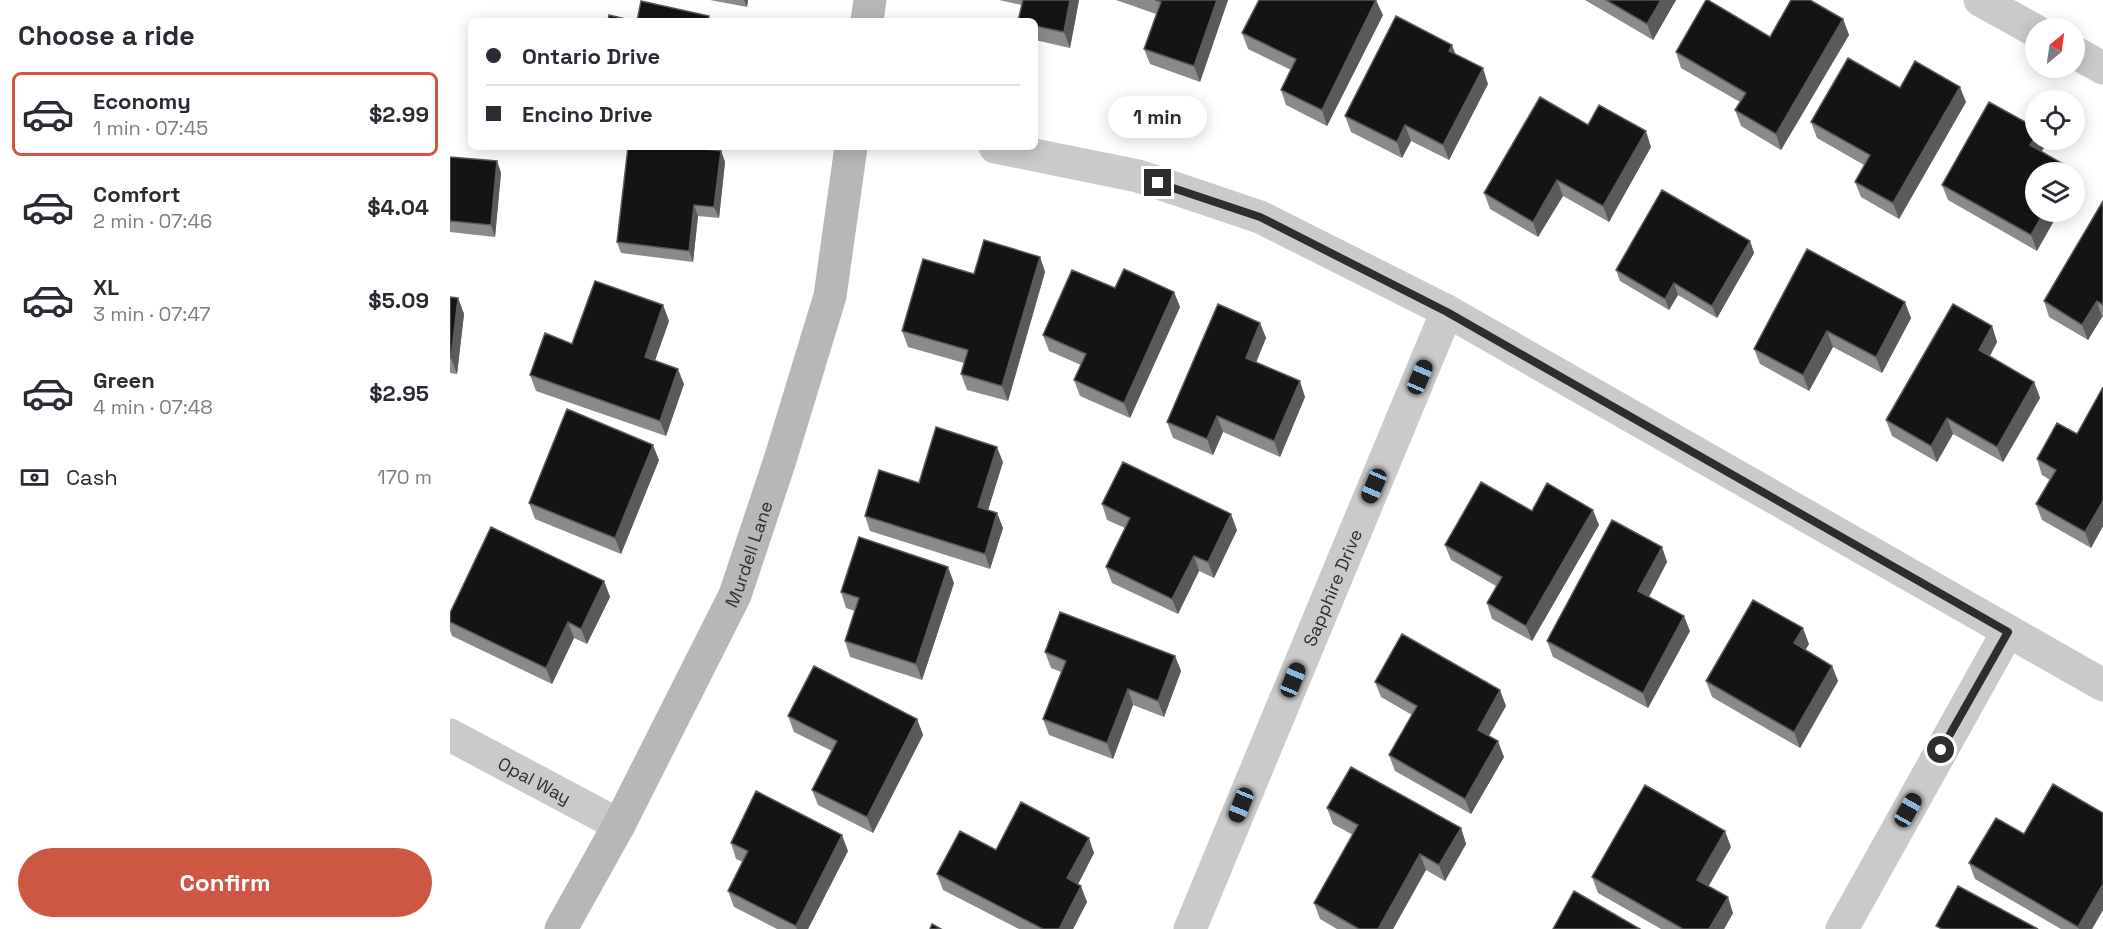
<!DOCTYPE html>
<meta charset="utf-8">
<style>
:root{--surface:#fff;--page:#f7f7f7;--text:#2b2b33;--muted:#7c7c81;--line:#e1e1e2;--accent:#ce5744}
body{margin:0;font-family:"Space Grotesk",sans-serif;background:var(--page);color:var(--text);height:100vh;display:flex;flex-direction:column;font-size:22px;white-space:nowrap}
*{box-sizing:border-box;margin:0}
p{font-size:20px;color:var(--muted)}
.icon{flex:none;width:33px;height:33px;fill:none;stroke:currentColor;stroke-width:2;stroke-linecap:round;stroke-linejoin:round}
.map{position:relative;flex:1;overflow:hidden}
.panel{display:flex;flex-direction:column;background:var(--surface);width:450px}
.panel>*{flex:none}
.hud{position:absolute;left:18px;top:18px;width:570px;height:132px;border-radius:9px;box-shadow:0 3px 15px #0003;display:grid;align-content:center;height:132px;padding:0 18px;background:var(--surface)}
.needle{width:39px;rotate:29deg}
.fabs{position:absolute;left:1575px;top:18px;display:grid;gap:12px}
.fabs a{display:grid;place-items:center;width:60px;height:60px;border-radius:50%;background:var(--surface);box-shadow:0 3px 15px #0003;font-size:30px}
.end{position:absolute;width:27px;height:27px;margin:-14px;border:8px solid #2d2d2d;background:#fff;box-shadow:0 0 0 3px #fff}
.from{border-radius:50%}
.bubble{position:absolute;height:42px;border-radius:21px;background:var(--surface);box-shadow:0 3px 15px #0003;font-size:20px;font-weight:600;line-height:42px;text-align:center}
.car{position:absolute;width:18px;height:36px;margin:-18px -9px;border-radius:8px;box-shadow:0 0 4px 2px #0007;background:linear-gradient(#222 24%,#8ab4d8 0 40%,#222 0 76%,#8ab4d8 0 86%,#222 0)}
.hud b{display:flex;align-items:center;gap:21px;height:57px;font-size:22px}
.hud b+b{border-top:2px solid var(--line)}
.hud i{width:15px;height:15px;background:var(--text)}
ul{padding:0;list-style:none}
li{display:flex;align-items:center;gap:18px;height:84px;margin:0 12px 9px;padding:0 6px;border:3px solid transparent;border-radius:9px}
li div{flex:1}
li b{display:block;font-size:22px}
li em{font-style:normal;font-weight:600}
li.current{border-color:var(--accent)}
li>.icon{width:54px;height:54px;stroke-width:1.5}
h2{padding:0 18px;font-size:27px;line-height:72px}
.pay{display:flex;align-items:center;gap:15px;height:66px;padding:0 18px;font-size:22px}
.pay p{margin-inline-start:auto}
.cta{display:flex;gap:12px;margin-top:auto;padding:12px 18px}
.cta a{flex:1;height:69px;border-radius:36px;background:var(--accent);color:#fff;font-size:24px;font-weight:600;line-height:69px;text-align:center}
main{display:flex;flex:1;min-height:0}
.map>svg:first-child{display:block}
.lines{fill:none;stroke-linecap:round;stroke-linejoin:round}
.street{stroke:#cacaca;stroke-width:33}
.secondary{stroke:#b7b7b7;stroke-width:33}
.wall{fill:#8a8a8a}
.shaded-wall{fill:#5a5a5a}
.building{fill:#141414;stroke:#5a5a5a;stroke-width:1.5}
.route{stroke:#2d2d2d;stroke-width:8}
.labels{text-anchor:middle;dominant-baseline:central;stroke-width:6;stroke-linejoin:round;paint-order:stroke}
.street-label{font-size:18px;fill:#2d2d2d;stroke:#fff}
</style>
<main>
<section class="panel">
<h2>Choose a ride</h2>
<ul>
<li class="current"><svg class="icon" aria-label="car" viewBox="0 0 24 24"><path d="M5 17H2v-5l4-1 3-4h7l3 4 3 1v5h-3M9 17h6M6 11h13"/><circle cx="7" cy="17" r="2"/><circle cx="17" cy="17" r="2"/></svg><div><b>Economy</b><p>1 min · 07:45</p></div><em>$2.99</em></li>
<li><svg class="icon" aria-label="car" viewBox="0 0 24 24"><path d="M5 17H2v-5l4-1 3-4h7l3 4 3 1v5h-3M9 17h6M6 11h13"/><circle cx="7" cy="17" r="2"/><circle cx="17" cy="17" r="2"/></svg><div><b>Comfort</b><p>2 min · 07:46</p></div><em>$4.04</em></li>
<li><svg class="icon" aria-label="car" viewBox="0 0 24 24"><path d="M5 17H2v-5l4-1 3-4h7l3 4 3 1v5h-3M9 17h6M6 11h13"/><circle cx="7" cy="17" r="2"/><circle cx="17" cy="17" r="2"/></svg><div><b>XL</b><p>3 min · 07:47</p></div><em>$5.09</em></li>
<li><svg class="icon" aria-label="car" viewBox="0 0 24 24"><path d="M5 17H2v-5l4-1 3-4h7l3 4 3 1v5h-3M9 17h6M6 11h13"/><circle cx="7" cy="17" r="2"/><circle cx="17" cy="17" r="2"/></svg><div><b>Green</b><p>4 min · 07:48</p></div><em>$2.95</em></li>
</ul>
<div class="pay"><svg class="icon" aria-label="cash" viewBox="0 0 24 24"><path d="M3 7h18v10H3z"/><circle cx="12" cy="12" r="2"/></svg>Cash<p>170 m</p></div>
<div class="cta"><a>Confirm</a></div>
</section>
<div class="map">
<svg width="1653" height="929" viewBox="0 0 1653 929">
<rect width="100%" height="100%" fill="#fff"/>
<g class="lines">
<!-- street -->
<g class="street">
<path d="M1530,0l56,31"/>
<path d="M1624,52l29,16"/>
<path d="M545,147l143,29 122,41 187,94 656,374"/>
<path id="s1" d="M0,735l169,90"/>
<path id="s2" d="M740,929l257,-618"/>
<path d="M1392,929l166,-298"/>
</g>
<!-- secondary -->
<g class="secondary">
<path d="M417,21l3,-21"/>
<path id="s3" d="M111,929l58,-104 116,-230 45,-135 50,-164 21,-149"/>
</g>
</g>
<!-- wall -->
<path class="wall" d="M260,0h38l-1,7z
M549,0h80l-9,48 -35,-8v-19l-13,-16z
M666,0h112l-28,82 -50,-18 -6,-15 12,-35z
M1135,0h91l-23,40z
M933,15l-56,111 -41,-21 -5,-15 10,-20 -43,-21 -6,-16z
M1393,19l6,16 -68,115 -40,-24 -6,-16 5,-8 -59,-34 -5,-16 94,-15z
M1005,54l33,30 -39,76 -38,-19 -9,17 -51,-26 -6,-16z
M1450,88l66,14 -67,117 -38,-22 -6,-15 9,-17 -47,-27 -6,-16z
M1138,125l63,22 -42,75 -46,-26 -25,41 -48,-28 -6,-16z
M1595,146l-4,5 29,17 1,4h-35l1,79 -89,-51 -6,-15z
M271,151l4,11 -6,56 -21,-2 -5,46 -72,-9 -4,-11z
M0,157l47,4 4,12 -6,64 -45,-5z
M1653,201v116h-1l-14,23 -39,-23 -5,-16z
M1300,241l4,12 -37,65 -39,-23 -9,15 -49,-29 -4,-11z
M1357,249l104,69 -29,55 -49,-26 -24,44 -49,-27 -6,-15z
M590,257l5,15 -37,129 -41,-11 -6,-16 3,-11 -56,-16 -6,-16 72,-57z
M724,292l6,15 -50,111 -50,-22 -6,-16 7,-15 -32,-14 -6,-16z
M0,297l8,1 6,16 -7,60 -7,-1z
M213,305l6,16 -14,39 29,24 -18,52 -130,-45 -6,-16 42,-31z
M810,323l6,15 -10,25 49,34 -25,60 -57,-25 -10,23 -40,-17 -6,-16z
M1542,326l5,16 -7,14 44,26 6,16 -37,64 -50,-28 -16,28 -45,-26 -6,-16z
M1653,387v139l-12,22 -49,-28 -6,-16 14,-24 -8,-5 -5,-16 40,-25z
M209,460l-38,94 -86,-35 -6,-16z
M553,462l-15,48 9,3 6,15 -13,41 -120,-38 -5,-15 54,-33z
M652,504l135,26 -23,48 -15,-7 -21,43 -66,-31 -6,-16 19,-39 -18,-8z
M1082,511l67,14 -67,116 -40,-22 -5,-16 9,-17 -45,-26 -6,-15z
M1212,547l5,15 -18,35 41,34 -42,77 -95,-51 -6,-16z
M154,581l6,16 -23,47 -13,-6 -22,46 -100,-48 -2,-6v-17z
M504,583l-32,97 -72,-23 -5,-16 10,-30 -9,-3 -5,-16z
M1359,644l-4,6 27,16 6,15 -38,67 -88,-51 -6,-16z
M595,652l130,4 6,15 -17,46 -31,-12 -20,54 -64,-24 -6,-16 18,-47 -10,-4z
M925,682l131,24 -17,30 15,21 -33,57 -76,-43 -6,-16 23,-40 -31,-18z
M338,716l129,3 6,16 -50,98 -55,-28 -6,-15 20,-39 -38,-19z
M877,808l134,20 5,16 -21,37 -19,-11 -33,59h-56l-17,-10 -6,-16 39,-68 -20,-11z
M1653,813v97l-11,19h-31l-86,-50 -6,-16 55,-29z
M281,843l117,8 -40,78h-31l-43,-22 -6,-16 15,-29 -7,-3z
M1281,847l-23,39 25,27 -9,16h-63l-63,-36 -6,-16z
M546,850l98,3 -16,31 9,18 -14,27h-54l-76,-39 -6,-16z"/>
<!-- shaded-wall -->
<path class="shaded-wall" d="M294,0h4l-1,7z
M620,0h9l-9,48 -6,-16z
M767,0h11l-28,82 -6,-16z
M926,0l7,15 -56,111 -5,-16z
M1211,0h15l-23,40 -6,-16z
M1393,19l6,16 -68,115 -5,-16z
M1002,45l6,16 -9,-10z
M1033,68l5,16 -39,76 -6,-15z
M1510,87l6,15 -67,117 -6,-16z
M955,125l6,16 -9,17 -5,-16z
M1196,131l5,16 -42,75 -6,-16z
M1586,136v4h6l3,6 -9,15 -6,-16z
M271,151l4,11 -6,56 -5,-11z
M47,161l4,12 -6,64 -4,-12z
M1107,180l6,16 -25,41 -5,-15z
M244,205l4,11 -5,46 -4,-11z
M1594,212h15l-22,39 -6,-16z
M1300,241l4,12 -37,65 -5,-12z
M590,257l5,15 -37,129 -6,-15z
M1224,283l4,12 -9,15 -4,-11z
M724,292l6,15 -50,111 -6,-15z
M8,298l6,16 -7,60 -6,-16z
M1647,301l5,16 -14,23 -6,-15z
M1455,302l6,16 -29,55 -6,-16z
M213,305l6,16 -18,51 -6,-15z
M810,323l6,15 -15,36 -5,-16z
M1542,326l5,16 -12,23 -6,-15z
M1377,331l6,16 -24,44 -6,-16z
M228,369l6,15 -18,52 -6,-15z
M850,381l5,16 -25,60 -6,-16z
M1584,382l6,16 -37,64 -6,-15z
M767,416l6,16 -10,23 -6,-16z
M1497,418l6,16 -16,28 -6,-16z
M203,445l6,15 -38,94 -6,-16z
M547,447l6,15 -19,61 -6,-16z
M1653,501v25l-12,22 -6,-16z
M1143,510l6,15 -67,116 -6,-15z
M547,513l6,15 -13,41 -5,-15z
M781,514l6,16 -23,48 -6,-16z
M1212,547l5,15 -23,44 -6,-15z
M744,556l5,15 -21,43 -6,-15z
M498,567l6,16 -32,97 -6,-16z
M154,581l6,16 -23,47 -6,-15z
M1234,616l6,15 -42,77 -5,-15z
M118,622l6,16 -22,46 -6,-16z
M1353,628l6,16 -9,15 -6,-16z
M725,656l6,15 -17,46 -6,-16z
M1382,666l6,15 -38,67 -6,-16z
M678,689l5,16 -20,54 -6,-16z
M1050,690l6,16 -23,40 -5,-16z
M467,719l6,16 -50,98 -6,-16z
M1048,741l6,16 -33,57 -6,-15z
M1011,828l5,16 -21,37 -6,-16z
M1275,831l6,16 -28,49 -6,-16z
M392,835l6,16 -40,78h-11l-1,-3z
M639,838l5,15 -21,41 -6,-16z
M970,854l6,16 -33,59h-15z
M1653,884v26l-11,19h-13l-1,-2z
M631,886l6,16 -14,27h-14z
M1278,897l5,16 -9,16h-15z"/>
<!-- building -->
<path class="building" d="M573,0h47l-6,32 -29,-6v-5h-17z
M705,0h62l-23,66 -50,-17 17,-47z
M809,0h117l-54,110 -41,-20 15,-31 -54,-26z
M1156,0h55l-14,24z
M1256,0h2l62,37 21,-37h19l33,19 -67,115 -41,-24 11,-17 -70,-41z
M191,1l68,15 -1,5h-71z
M159,15l25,6h-26z
M946,16l56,29 -3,6 34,17 -40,77 -38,-20 -8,17 -52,-26z
M1398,58l52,30 15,-27 45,26 -67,116 -38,-21 15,-27 -59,-33z
M1090,97l48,28 11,-20 47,26 -43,75 -46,-26 -24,42 -49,-29z
M1539,102l47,26v8l-6,9 40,23 -3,4h-31v40h8l-13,23 -89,-50z
M178,147h61l32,4 -7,56 -20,-2 -5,46 -72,-9z
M0,157l47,4 -6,64 -41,-4z
M1212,190l88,51 -38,65 -38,-23 -9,16 -49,-29z
M1653,201v104l-6,-4 -15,24 -38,-24z
M534,240l56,17 -38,129 -41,-12 7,-24 -66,-19 21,-72 51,15z
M1357,249l98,53 -29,55 -49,-26 -24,44 -49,-26z
M674,269l50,23 -50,111 -50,-23 12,-26 -43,-19 29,-65 43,18z
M145,281l68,24 -18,52 33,12 -18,52 -130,-46 15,-42 27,11z
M0,297l8,1 -7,60h-1z
M768,304l42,19 -14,35 54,23 -26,60 -57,-25 -10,23 -40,-17z
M1503,304l39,22 -13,24 55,32 -37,65 -50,-29 -16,28 -45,-26z
M1653,387v114l-18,31 -49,-28 20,-34 -19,-11 20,-36 20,11z
M117,409l86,36 -38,93 -86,-35z
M486,427l61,20 -19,60 19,6 -12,41 -120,-38 14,-46 40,13z
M673,462l108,52 -23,48 -14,-6 -22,43 -66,-32 24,-49 -28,-14z
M1031,482l51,29 15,-28 46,27 -67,116 -39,-23 15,-26 -57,-32z
M1162,520l50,27 -24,44 46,25 -41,77 -96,-52z
M41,527l113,54 -23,48 -13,-7 -22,46 -96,-46v-9z
M409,537l89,30 -32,97 -71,-23 14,-43 -18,-6z
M1303,600l50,28 -9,15 38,23 -38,66 -88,-51z
M610,612l115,44 -17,45 -30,-12 -21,54 -64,-24 23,-58 -21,-9z
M952,634l98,56 -22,40 20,11 -33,58 -76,-44 28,-49 -42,-24z
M364,666l103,53 -50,98 -55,-27 25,-49 -49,-25z
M901,767l110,61 -22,37 -19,-11 -42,75h-19l-45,-26 44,-78 -31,-17z
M1603,784l50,29v71l-25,43 -109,-64 27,-45 28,16z
M1195,785l80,46 -28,49 31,17 -19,32h-26l-91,-52z
M306,791l86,44 -46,91 -68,-35 20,-40 -17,-8z
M571,802l68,36 -22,40 14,8 -22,43h-16l-106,-55 23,-43 36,19z
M1508,886l80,43h-96l-6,-3z
M1124,891l66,38h-87z
M482,924l9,5h-11z"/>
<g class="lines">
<!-- route -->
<path class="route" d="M708,183l102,34 187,95 561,320 -67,118"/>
</g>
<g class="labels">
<!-- street labels -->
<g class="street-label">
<text stroke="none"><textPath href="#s3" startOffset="420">Murdell Lane</textPath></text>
<text stroke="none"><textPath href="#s2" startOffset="370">Sapphire Drive</textPath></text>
<text stroke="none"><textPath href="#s1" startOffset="96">Opal Way</textPath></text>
</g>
</g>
</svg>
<div class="fabs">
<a><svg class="needle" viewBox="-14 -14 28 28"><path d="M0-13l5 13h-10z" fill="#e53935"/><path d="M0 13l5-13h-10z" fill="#7c7c81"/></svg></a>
<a><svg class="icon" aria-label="locate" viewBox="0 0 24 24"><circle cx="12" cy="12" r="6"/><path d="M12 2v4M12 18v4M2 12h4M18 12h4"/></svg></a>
<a><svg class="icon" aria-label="layers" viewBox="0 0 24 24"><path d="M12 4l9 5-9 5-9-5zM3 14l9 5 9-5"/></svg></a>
</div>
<i class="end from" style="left:1491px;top:750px"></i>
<i class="end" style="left:708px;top:183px"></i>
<div class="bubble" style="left:658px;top:96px;width:99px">1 min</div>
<i class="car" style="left:970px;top:377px;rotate:23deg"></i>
<i class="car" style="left:924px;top:486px;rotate:203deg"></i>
<i class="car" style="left:843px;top:680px;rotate:22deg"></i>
<i class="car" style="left:791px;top:805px;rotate:202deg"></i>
<i class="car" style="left:1458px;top:810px;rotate:29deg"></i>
<div class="hud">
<b><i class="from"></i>Ontario Drive</b>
<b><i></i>Encino Drive</b>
</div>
</div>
</main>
